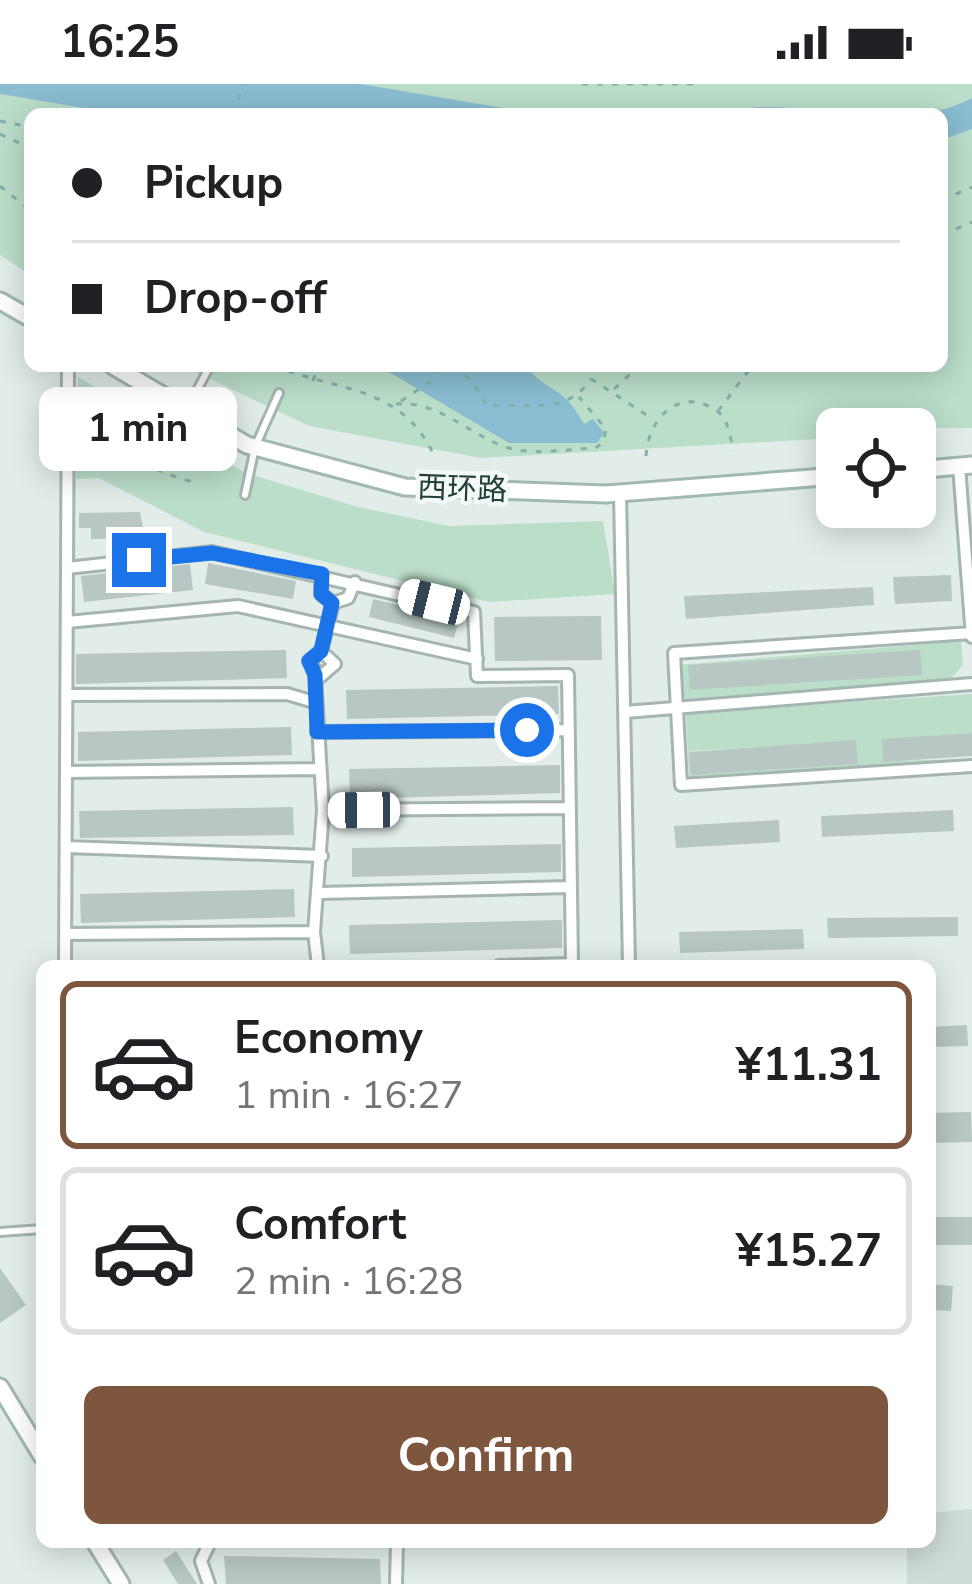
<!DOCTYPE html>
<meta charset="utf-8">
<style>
:root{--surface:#fff;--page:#f2f2f2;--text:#202124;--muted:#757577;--line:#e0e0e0;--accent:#7e553d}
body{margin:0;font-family:"Nunito Sans","Noto Sans SC",sans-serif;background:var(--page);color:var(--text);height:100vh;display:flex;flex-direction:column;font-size:45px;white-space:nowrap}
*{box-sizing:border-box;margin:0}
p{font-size:39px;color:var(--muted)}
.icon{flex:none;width:66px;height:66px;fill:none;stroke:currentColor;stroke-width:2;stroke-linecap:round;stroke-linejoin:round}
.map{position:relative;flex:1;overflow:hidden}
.sheet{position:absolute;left:36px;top:876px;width:900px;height:588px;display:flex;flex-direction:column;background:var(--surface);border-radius:18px;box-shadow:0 6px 30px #0003}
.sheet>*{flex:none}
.guide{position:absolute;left:24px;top:24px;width:924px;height:264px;border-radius:18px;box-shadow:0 6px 30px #0003;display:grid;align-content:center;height:264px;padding:0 48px;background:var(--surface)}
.fabs{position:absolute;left:816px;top:324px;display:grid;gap:24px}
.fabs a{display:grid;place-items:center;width:120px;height:120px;border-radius:18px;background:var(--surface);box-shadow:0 6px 30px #0003;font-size:60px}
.end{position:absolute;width:54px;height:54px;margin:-27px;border:15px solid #1a73e8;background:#fff;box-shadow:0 0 0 6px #fff}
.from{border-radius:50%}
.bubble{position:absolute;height:84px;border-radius:18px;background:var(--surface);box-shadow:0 6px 30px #0003;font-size:39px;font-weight:700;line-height:84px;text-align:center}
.car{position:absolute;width:36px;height:72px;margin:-36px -18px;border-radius:15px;box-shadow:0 0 9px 3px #0007;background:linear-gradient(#fff 24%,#345 0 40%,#fff 0 76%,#345 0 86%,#fff 0)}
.guide b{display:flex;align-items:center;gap:42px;height:114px;font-size:45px}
.guide b+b{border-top:3px solid var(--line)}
.guide i{width:30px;height:30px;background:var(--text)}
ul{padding:21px 0 0;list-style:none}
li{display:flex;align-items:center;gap:36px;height:168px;margin:0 24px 18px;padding:0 24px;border:6px solid var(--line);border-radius:18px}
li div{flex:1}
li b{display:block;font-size:45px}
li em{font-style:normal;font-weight:700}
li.active{border-color:var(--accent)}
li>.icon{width:108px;height:108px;stroke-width:1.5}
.primary-button{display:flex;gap:24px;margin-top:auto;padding:24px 48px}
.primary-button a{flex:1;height:138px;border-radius:18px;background:var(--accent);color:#fff;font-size:48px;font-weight:700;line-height:138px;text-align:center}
.status{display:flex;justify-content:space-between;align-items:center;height:84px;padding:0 60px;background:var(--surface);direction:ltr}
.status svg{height:33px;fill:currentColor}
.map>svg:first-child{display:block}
.built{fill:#d0dcd9}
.green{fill:#bbdec9;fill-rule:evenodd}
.water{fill:#8abdd2}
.building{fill:#b8c7c3}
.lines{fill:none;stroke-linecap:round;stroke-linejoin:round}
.service-casing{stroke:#a5b5b1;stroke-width:12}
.minor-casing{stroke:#a5b5b1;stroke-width:16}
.secondary-casing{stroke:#a1b8b3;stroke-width:21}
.path{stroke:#83b0a8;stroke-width:3;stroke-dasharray:6 9;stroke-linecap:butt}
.service{stroke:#fff;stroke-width:6}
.minor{stroke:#fff;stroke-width:10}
.secondary{stroke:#fff;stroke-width:15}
.route{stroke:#1a73e8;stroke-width:15}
.labels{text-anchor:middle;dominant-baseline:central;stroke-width:9;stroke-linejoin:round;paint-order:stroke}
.street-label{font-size:30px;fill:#223e3a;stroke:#f3f9f7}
</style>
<div class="status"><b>16:25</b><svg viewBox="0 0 49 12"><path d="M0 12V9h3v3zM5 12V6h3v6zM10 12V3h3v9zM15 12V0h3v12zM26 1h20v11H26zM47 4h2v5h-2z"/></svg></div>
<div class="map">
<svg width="972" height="1500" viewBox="0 0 972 1500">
<rect width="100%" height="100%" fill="#e2ede9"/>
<!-- built -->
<path class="built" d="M972,1425v75h-65v-42h23v-29z"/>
<!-- green -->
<path class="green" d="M361,0h611v14c-62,33 -142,7 -209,9 -76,4 -153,14 -230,6 -58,-5 -115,-18 -172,-29z
M0,10l118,20h-88v161l-30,-20z
M972,45v299l-135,1v9l-356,20 -172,-32 -126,-60h759v-226z
M78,293l168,96 112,34 91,19 154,-5 12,73 -126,8 -285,-70 -105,-54 -23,1z
M961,557l2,24 -14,16 -261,20 -9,-4 -1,-32zM814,573l1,25 -125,7 -1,-24z
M972,610v39l-90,7 1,21 89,-2 -283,19 -3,-65zM855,657l-163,34 -1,-1 -1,-23z"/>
<!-- water -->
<path class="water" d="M0,0h361l177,30h-420l-118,-20z
M972,14v31l-30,11v-26h-232c19,-2 38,-7 57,-7 65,0 145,23 205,-9z
M379,282h146c27,30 37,18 59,58l9,-5 11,14 -7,10h-88z"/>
<!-- building -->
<path class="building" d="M140,428l5,26 -54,1v-11h-12v-15z
M208,479l88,18 -3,18 -88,-15z
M190,480l3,26 -109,12 -3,-26z
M951,491l1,26 -57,3 -2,-27z
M873,503l1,18 -188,14 -2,-23z
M373,515l86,20 -5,19 -85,-21z
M601,532l1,44 -107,1 -1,-44z
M286,566l1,28 -211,6v-30z
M920,566l2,25 -232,15 -2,-25z
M558,602l1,28 -212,5 -1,-29z
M291,643l1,28 -214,6v-29z
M972,649v23l-89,6 -1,-23z
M856,656l2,24 -167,11 -2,-23z
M560,681v28l-210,6 -1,-30z
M293,723l1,28 -214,3 -1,-27z
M953,726l1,21 -132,6 -1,-21z
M779,736l1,22 -104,6 -2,-22z
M561,760v28l-209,5v-29z
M294,805l1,28 -214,6 -1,-29z
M958,833v19l-130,2 -1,-20z
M562,836v28l-212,6 -1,-29z
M803,845l1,20 -124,4 -1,-21z
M967,941l1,21 -38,1v-20z
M971,1028l1,30 -42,1v-30z
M930,1133h42v28h-42z
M0,1184l26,37 -26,18z
M930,1200l23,2 -2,25 -21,-1z
M176,1467l21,33h-19l-15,-24z
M224,1472l156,3 1,25h-155z"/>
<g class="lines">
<!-- service casing -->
<g class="service-casing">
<path id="service" d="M189,321l21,-39
M245,411l10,-48 24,-54
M0,1148l42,-3"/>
</g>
<!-- minor casing -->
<g class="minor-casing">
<path id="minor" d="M959,382l13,171
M620,409l9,473
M67,484l145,-16 262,60 3,64 91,-1 4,288
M321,490v20l12,9
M333,519l15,-5 7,-16
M67,538l171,-16 239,53
M972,549l-298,20 7,132 291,-19
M321,567l14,13 -15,13 -11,-16 12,-10 12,-48
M315,591l8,135 -9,122 4,34
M67,611l220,-1 27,8
M625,628l347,-28
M317,648l252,-2
M66,688l254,-3
M323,726l247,-2
M66,763l256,9
M320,809l251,-6
M65,850l249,-2
M65,882l3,-600
M499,882l73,-2
M209,1500l-8,-23 9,-19
M396,1500l1,-42"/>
</g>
<!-- secondary casing -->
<g class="secondary-casing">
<path id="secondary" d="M0,217l30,17
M113,282l134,79 158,42 201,7 231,-18
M915,386l57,-5
M0,1303l42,69
M95,1458l26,42"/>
</g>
<!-- path -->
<path class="path" d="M582,0h112
M234,30l9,-30
M0,37l30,6
M0,50l30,14
M0,102l30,24
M942,116l30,-13
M942,151l30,-13
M274,282c67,26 130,20 161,92
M453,282l20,16 14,24c41,-4 78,11 104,-27
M599,282l-8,13 62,40
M736,282l9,6
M313,297l5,-15
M109,304c-18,59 41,82 87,95
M614,305l25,-23
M401,317l29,-19 7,-16
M396,320c39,-4 70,27 104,41 29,12 65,4 95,3l8,-5 3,-14 -27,-32
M718,327l34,-45
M80,332l25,8
M646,372c3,-45 42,-74 79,-38l9,33"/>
<!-- service -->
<use href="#service" class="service"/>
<!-- minor -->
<use href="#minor" class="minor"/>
<!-- secondary -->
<use href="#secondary" class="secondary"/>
</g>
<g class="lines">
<!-- route -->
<path class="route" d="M139,476l73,-7 110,21 -1,20 11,9 -11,48 -12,10 6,14 2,57 210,-2"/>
</g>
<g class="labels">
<!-- street labels -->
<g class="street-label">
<text transform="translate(462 405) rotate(2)">西环路</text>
</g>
</g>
</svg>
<div class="fabs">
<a><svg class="icon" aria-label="locate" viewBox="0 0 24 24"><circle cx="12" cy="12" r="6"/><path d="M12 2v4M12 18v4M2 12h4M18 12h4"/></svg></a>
</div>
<i class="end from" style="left:527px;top:646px"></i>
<i class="end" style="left:139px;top:476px"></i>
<div class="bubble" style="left:39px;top:303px;width:198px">1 min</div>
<i class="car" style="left:434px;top:518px;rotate:284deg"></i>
<i class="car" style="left:364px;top:726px;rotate:269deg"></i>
<div class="guide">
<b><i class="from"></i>Pickup</b>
<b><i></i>Drop-off</b>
</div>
<section class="sheet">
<ul>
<li class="active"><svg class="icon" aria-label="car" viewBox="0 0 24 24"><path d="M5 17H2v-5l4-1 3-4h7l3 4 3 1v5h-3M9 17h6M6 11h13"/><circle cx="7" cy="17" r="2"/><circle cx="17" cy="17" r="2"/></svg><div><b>Economy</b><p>1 min · 16:27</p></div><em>¥11.31</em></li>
<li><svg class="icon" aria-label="car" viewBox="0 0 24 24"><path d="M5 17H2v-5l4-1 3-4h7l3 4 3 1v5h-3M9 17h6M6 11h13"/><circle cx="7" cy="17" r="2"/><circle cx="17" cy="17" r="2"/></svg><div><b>Comfort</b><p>2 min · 16:28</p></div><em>¥15.27</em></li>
</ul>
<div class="primary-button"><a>Confirm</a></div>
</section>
</div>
